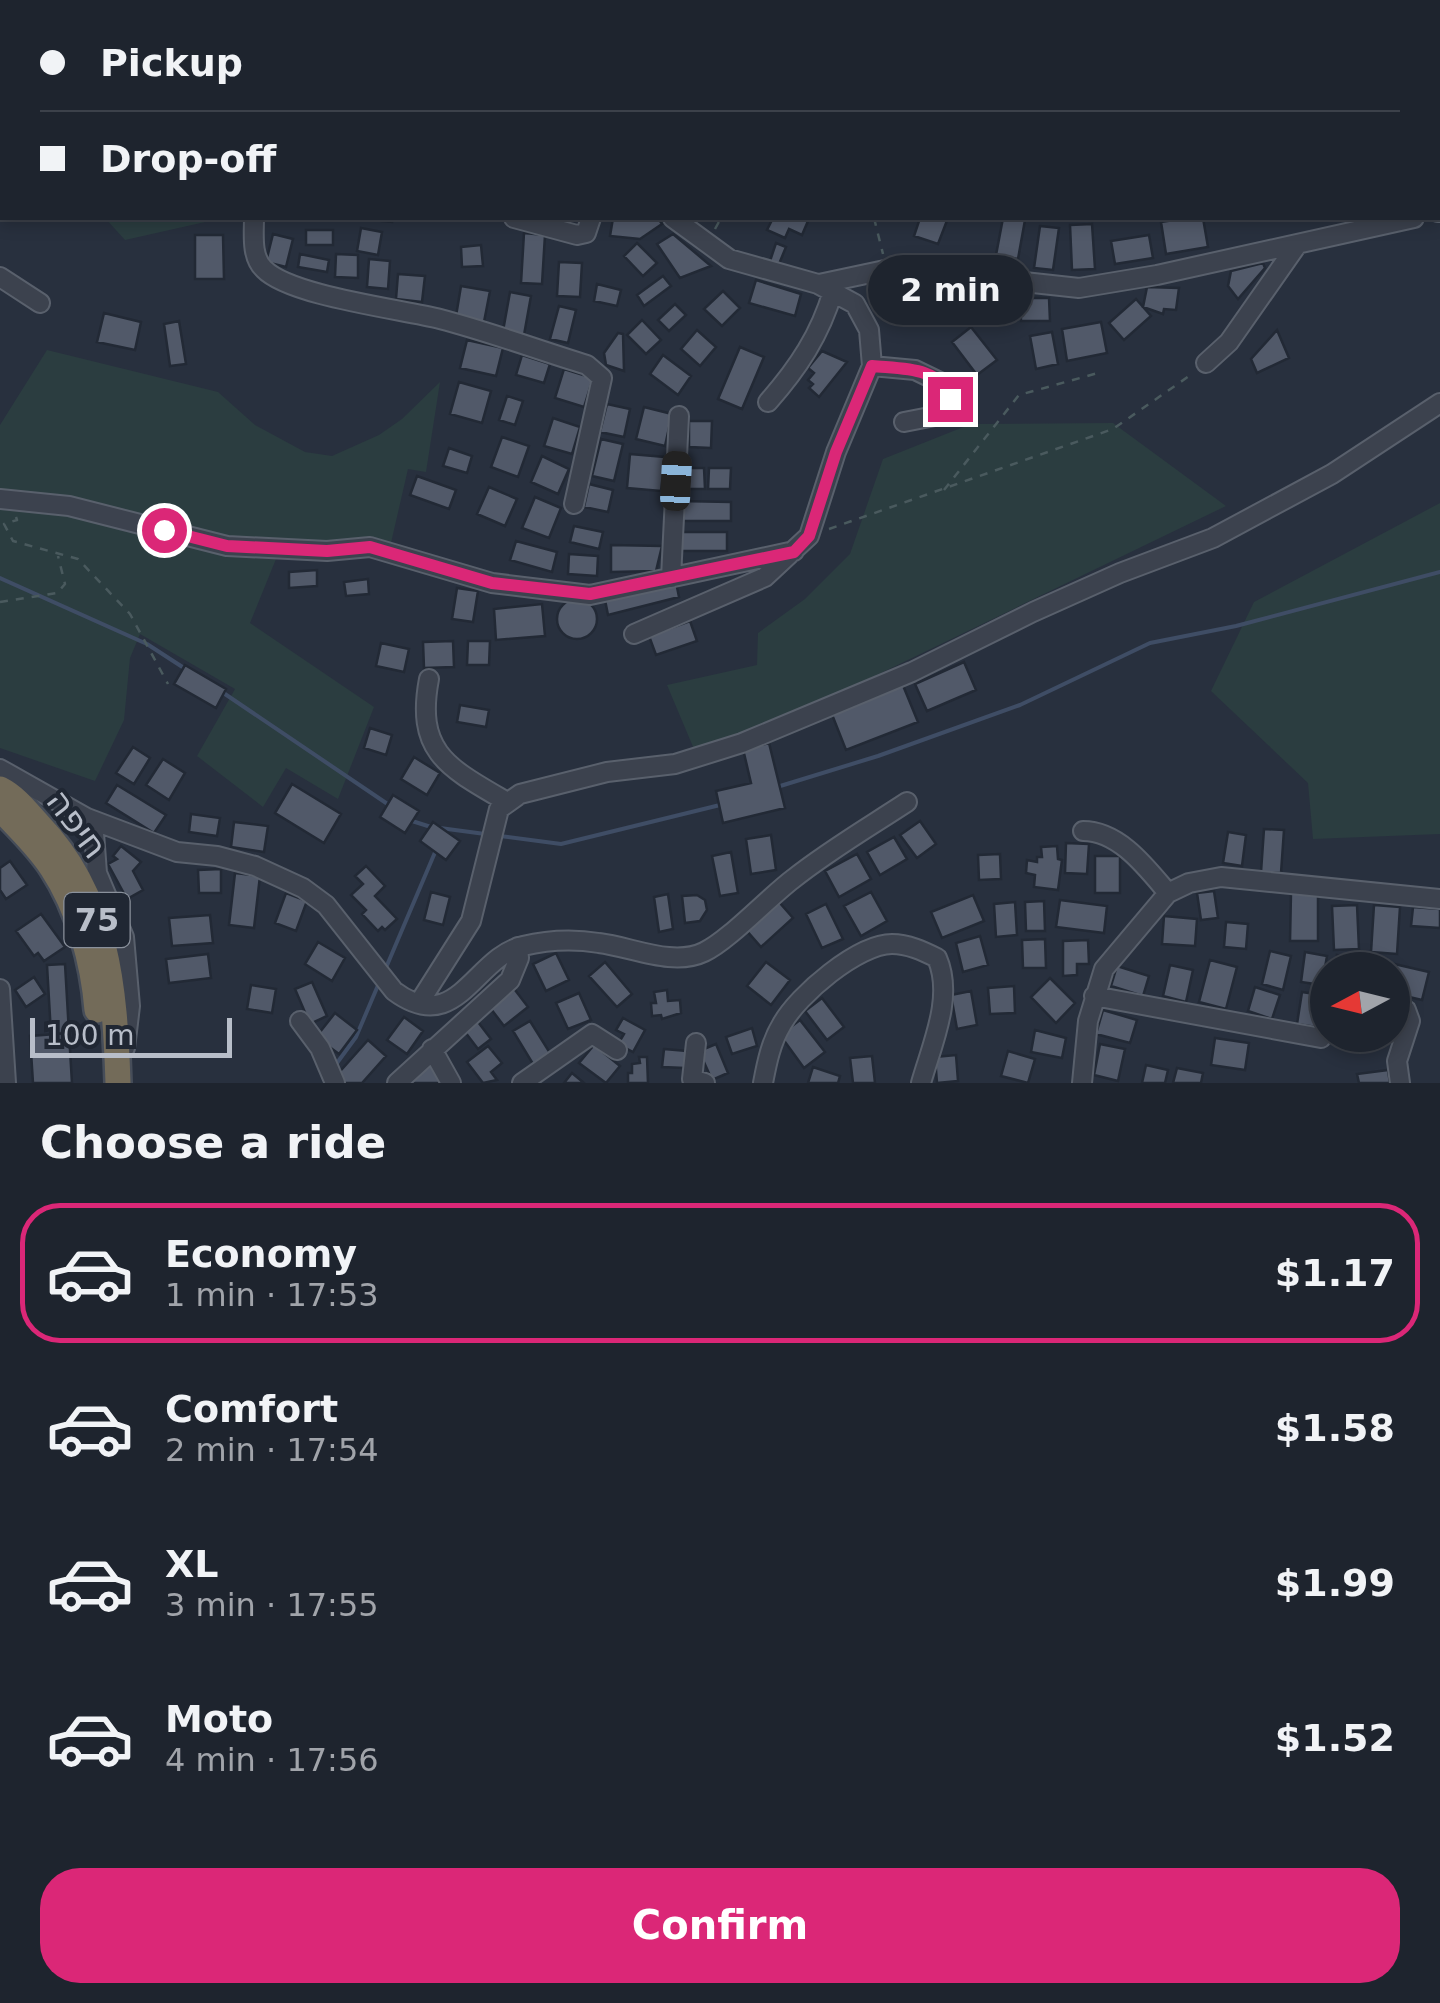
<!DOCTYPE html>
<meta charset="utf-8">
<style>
:root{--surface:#1e242e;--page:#262c36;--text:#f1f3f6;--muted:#a1a4aa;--line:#3c414a;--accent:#db2777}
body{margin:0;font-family:"DejaVu Sans","Noto Sans Hebrew",sans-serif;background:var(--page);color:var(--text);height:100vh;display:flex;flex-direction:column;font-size:38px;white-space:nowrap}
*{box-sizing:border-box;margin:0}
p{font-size:32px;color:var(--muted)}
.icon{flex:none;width:55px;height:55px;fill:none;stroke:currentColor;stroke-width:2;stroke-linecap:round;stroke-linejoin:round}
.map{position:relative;height:1083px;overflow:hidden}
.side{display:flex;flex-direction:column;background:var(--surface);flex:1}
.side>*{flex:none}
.hud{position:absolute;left:0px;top:0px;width:1440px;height:220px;box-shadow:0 5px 15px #0003,0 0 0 2px var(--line);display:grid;align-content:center;height:220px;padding:0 40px;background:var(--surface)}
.needle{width:65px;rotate:263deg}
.tools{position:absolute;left:1310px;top:952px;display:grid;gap:20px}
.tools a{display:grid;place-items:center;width:100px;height:100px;border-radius:50%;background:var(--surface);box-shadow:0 5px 15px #0003,0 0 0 2px var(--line);font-size:50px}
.scale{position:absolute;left:30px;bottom:25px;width:202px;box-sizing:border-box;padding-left:10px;border:5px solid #b8bec9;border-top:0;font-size:28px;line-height:35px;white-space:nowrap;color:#b8bec9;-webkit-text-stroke:8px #202733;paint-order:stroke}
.end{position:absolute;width:45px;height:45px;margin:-22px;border:12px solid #db2777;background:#fff;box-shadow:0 0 0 5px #fff}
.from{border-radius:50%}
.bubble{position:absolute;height:70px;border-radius:35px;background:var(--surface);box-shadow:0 5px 15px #0003,0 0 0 2px var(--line);font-size:32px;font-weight:700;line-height:70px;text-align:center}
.car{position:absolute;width:30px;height:60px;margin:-30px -15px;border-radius:12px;box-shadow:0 0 8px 2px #0007;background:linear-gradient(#222 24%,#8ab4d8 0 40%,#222 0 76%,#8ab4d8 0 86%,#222 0)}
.hud b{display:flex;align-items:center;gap:35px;height:95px;font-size:38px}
.hud b+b{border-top:2px solid var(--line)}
.hud i{width:25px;height:25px;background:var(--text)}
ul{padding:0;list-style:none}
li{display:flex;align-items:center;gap:30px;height:140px;margin:0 20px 15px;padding:0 20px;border:5px solid transparent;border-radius:40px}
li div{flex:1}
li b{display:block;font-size:38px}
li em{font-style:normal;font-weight:700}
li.on{border-color:var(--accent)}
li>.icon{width:90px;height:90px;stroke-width:1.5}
h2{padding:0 40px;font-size:45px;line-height:120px}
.primary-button{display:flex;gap:20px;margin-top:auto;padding:20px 40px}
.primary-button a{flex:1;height:115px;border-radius:40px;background:var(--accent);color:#fff;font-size:40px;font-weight:700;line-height:115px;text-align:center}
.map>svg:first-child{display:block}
.green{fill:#2b3d40}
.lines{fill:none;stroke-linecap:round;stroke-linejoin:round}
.stream{stroke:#3f4d65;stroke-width:4}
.building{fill:#515969;stroke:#222935;stroke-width:2.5}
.minor-casing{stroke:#59606c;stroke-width:22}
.highway-casing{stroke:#464d59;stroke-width:30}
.path{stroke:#4a5a5e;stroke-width:2.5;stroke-dasharray:8 8;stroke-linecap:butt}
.minor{stroke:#3c424e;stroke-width:18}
.highway{stroke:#736b59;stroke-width:25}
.route{stroke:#db2777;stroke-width:12}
.labels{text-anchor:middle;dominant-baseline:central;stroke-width:8;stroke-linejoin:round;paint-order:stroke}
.shield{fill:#202733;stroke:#8a919c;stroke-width:2.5}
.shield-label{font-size:32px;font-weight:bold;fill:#b8bec9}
.street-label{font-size:35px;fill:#b8bec9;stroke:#202733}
</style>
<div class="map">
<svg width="1440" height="1083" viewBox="0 0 1440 1083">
<rect width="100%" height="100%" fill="#28303e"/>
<!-- green -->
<path class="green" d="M1182,0h258v111l-2,1v-110z
M105,218h118l-98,22z
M47,350l171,42 37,33 50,27 27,4 47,-21 23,-16 38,-37 -14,90 -18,-3 -20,87 -112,3 -26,64 124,84 -36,92 -52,-31 -23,39 -66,-51 38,-67 -95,-55 -10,24 -6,62 -29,61 -95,-33v-323z
M1113,423l113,83 -527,255 -32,-76 90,-20 1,-32 47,-34 45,-45 33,-95 88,-35z
M1440,503v331l-127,5 -5,-56 -97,-92 43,-89z"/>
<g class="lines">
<!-- stream -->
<path class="stream" d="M0,578l147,66 37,24
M222,692l170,115
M777,787l101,-31 142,-51 130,-62 86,-17 204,-54
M412,821l19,6
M440,828l45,6
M500,836l61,8 159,-39
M385,970l51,-120
M334,1067l22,-30 23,-54"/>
</g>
<!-- building -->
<path class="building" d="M1440,101v68l-2,1v-67z
M350,218h42v4z
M613,218h45l4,6 -22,15 -30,-3z
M773,218h27l8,3 -6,14 -13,-6 -4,9 -18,-8z
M920,218h28l-10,26 -24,-8z
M1003,218l22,2 -7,39 -22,-4z
M1186,218h17l5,29 -42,7 -5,-32z
M1092,224l3,45 -23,1 -2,-45z
M1040,226l19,2 -6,42 -19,-2z
M361,228l21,4 -4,23 -21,-4z
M306,230h27v15h-27z
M524,233l21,2 -3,49 -21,-1z
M273,234l20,5 -7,28 -20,-5z
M673,234l38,32 -31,12 -23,-34z
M195,235h28l1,44h-29z
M1149,235l4,23 -38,6 -4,-23z
M637,243l20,20 -14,13 -19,-20z
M776,243l10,4 -7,17 -9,-3z
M481,245l2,21 -21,1 -1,-20z
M300,254l29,6 -2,12 -29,-5z
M336,254l22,1v23l-23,-1z
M369,259l21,2 -2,28 -21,-2z
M559,262l23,1 -2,34 -23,-1z
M1263,263l2,5 -27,31 -10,-13 3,-15z
M398,274l27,2 -3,26 -26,-3z
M663,276l8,10 -27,20 -7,-11z
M756,280l45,14 -6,22 -46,-13z
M597,284l24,6 -4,16 -23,-5z
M461,286l29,5 -6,31 -28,-6z
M1147,287l32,1 -3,22 -12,-1 -1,5 -20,-7z
M979,290h23v28l-24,-1z
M723,291l17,17 -18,18 -18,-17z
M510,292l21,4 -7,39 -21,-4z
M1020,298h29l1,23h-29z
M1136,299l15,17 -27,24 -15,-17z
M675,304l11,11 -17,16 -11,-11z
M559,306l17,4 -8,33 -18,-4z
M104,313l37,9 -6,28 -38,-8z
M642,320l19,20 -15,14 -19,-19z
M179,321l7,43 -16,2 -6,-42z
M1101,322l6,31 -40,8 -5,-32z
M971,327l26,33 -20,15 -25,-33z
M697,330l19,17 -16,19 -19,-17z
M1277,330l12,28 -32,15 -6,-14z
M1052,332l6,32 -22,5 -6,-33z
M618,333l5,1 1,37 -18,-6 -2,-12z
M467,340l36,8 -7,28 -36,-8z
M740,347l24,10 -22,52 -24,-10z
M822,351l25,11 -28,35 -10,-9 4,-4 -5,-4 6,-7 -6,-5z
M522,355l28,9 -6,19 -28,-8z
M663,355l28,21 -13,19 -28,-21z
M564,369l29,9 -9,29 -29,-9z
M459,382l32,9 -9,32 -32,-9z
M507,396l16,5 -8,24 -16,-5z
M607,404l23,5 -6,28 -24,-5z
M644,407l28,7 -7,32 -29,-7z
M553,418l27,9 -8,27 -28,-8z
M689,421h23l-1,27 -22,-1z
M502,437l27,9 -11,31 -27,-10z
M601,439l22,5 -9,37 -22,-5z
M449,448l23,8 -5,17 -24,-7z
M630,454l35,3 -4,34 -34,-3z
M542,456l27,13 -11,25 -27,-12z
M686,468h18l1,21h-19z
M709,468h22l-1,21h-22z
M417,476l39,14 -7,19 -39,-14z
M589,484l24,6 -5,22 -24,-5z
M489,487l28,12 -12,27 -28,-12z
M535,497l26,11 -12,30 -27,-10z
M679,501l52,1v19h-52z
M574,526l29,6 -4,17 -29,-7z
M681,532h46v19h-46z
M516,541l41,11 -5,20 -42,-12z
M611,545l51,1 -6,25 -45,1z
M569,554l29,2 -1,20 -29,-2z
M317,570v16l-28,2v-16z
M368,579l1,15 -23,2 -2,-14z
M676,582l3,15 -71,18 -3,-15z
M457,588l21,3 -5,31 -21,-3z
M557 619a20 20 0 1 1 40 0a20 20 0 1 1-40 0Z
M542,604l3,32 -49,4 -2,-31z
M690,621l7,20 -41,14 -7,-19z
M453,641l1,26 -30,1 -1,-26z
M468,641h22l-1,24h-22z
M381,643l28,6 -5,23 -28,-6z
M964,662l12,28 -49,21 -12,-27z
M185,665l41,24 -10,19 -42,-24z
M902,683l16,39 -72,28 -15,-38z
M460,705l29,5 -3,17 -29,-5z
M370,728l22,7 -6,20 -22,-7z
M769,743l16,65 -62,15 -7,-32 35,-8 -8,-34z
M133,747l17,11 -16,26 -18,-11z
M414,757l26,16 -13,22 -26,-16z
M163,759l22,14 -16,27 -23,-15z
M292,784l49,30 -17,29 -49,-30z
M117,785l49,30 -12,18 -48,-30z
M393,795l26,16 -14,22 -25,-16z
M191,814l29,4 -3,18 -28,-4z
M920,821l16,23 -19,14 -17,-23z
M234,822l34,4 -4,26 -33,-5z
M433,822l27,19 -14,19 -26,-19z
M1264,829l20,1 -3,43 -20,-1z
M1228,832l18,3 -4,31 -19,-3z
M771,835l5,35 -25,4 -5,-35z
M894,837l13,22 -27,16 -13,-23z
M1066,843l23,1 -2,30 -22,-1z
M121,846l20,16 -8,9 10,19 -16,9 -19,-35 9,-5 -4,-3z
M1057,846l1,13 4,1 -4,30 -24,-3 1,-12 -9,-2 1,-13 10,2v-5h5l-1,-10z
M731,852l7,41 -18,3 -8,-40z
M857,854l14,25 -32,18 -14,-26z
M1000,854l1,25 -22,1 -1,-25z
M1095,856h25v37h-25z
M10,861l17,24 -21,14 -6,-9v-22z
M366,866l19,20 -10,10 22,23 -12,11 -3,-3 -4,4 -16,-17 4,-4 -15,-15 12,-11 -8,-8z
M221,869v24h-22l-1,-23z
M235,873l25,3 -6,52 -25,-3z
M1214,891l4,27 -17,2 -4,-27z
M431,892l19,5 -7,28 -19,-5z
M871,892l16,29 -26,15 -17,-30z
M286,893l21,8 -11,30 -21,-8z
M1291,893h27v48h-28z
M668,894l5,35 -14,3 -5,-35z
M697,895l8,5 2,10 -7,11 -15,2 -3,-27z
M973,895l11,26 -42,17 -11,-26z
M1060,900l47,6 -3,27 -48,-6z
M1044,901l1,30h-19l-1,-29z
M779,902l14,16 -32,29 -14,-16z
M1015,902l2,33 -21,2 -2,-33z
M826,904l17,35 -21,9 -16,-34z
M1357,905l2,44 -25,1 -2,-44z
M1374,905l26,2 -3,47 -26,-2z
M1413,907l27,2v19l-29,-2z
M41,914l24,33 -21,14 -6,-8 -4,3 -18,-25z
M210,915l3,28 -41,3 -3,-28z
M1164,916l33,3 -2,27 -33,-2z
M1226,922l22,2 -2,25 -22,-2z
M980,936l8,29 -25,7 -7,-29z
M1045,939l1,29h-23l-1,-28z
M1088,940l1,24h-12v11l-14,1v-35z
M318,942l27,16 -13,23 -27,-17z
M1270,951l21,5 -8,34 -21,-6z
M1305,952l22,4 -5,29 -21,-3z
M556,953l13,27 -23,11 -13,-27z
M208,954l3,24 -42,5 -3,-24z
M1337,955l22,4 -2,11h-22z
M1210,960l27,7 -11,42 -27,-7z
M1377,960l52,12 -7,28 -30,-7v-23h-18z
M605,962l27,32 -15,13 -28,-31z
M766,962l24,18 -19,25 -24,-19z
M65,964l4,69 -18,1 -4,-69z
M1170,965l23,5 -7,32 -23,-6z
M1117,966l32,10 -6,20 -32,-10z
M34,977l11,17 -19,13 -11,-17z
M1050,978l25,25 -19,20 -25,-26z
M312,982l15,34 -17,8 -15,-35z
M251,985l25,4 -4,24 -25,-4z
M512,986l16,21 -24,19 -16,-21z
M1014,986l1,27 -25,1 -2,-26z
M1255,987l25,8 -8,24 -24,-8z
M667,990l1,11 12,-1 1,13 -19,6 -1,-4 -9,1 -1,-13h5l-2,-11z
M971,991l6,34 -20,4 -6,-34z
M1302,992l26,4v33l-31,-5z
M579,993l12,27 -23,9 -12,-26z
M822,998l22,29 -17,13 -22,-29z
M1103,1010l34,10 -7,23 -34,-9z
M335,1013l22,17 -18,24 -23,-17z
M404,1017l19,14 -16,23 -20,-14z
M475,1018l16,21 -13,10 -16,-21z
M623,1018l22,12 -12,22 -15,-8 6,-10 -8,-4z
M800,1020l25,32 -21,16 -24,-33z
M530,1021l20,32 -17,11 -20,-33z
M752,1028l5,18 -25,8 -6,-17z
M1035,1030l31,8 -4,20 -31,-6z
M69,1033l3,50h-39l-3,-47z
M1215,1038l34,5 -4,27 -34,-5z
M368,1040l18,16 -24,27h-21l-6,-6z
M716,1044l12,29 -16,7 -13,-29z
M1100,1044l25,5 -7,32 -24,-6z
M594,1045l26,21 -14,17 -27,-20z
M488,1046l14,17 -11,9 6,8 -14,3 -16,-21z
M664,1049l23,2 -2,17 -23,-1z
M1008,1051l27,8 -7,24 -27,-7z
M956,1055l2,26 -21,2 -2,-26z
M872,1056l3,27h-22l-3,-25z
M639,1057h8l1,26h-20v-10h4v-9l8,-1z
M435,1062l11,15 -8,6h-28l-2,-3z
M1146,1065l22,5 -3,13h-23z
M813,1067l27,9 -2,7h-30z
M1177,1068l26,5 -2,10h-28z
M1388,1070l2,13h-31l-2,-9z
M572,1073l12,10h-20z"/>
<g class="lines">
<!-- minor casing -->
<g class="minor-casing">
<path id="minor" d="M219,0v2
M484,0v2
M22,2l1,-2
M501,2l6,-2
M0,29h2
M0,154l2,-2
M1438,212h2
M254,218c0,16 -3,39 10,51 26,27 136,40 176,50 50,13 98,31 147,46l15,13 -28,126
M514,218l63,17 9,-2 5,-15
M0,277l40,26
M819,284l80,-17 75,4 41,10 64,7 78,-13 257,-57
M1206,363l23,-21 68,-97
M872,366l43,4 31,15 4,14 -10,16 -36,7
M768,402c30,-34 52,-67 65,-111
M0,499l69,7 158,40 100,5 43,-4 122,36 98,12 204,-44
M671,578l8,-162
M634,634l131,-57 44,-41 27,-84 36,-86 -3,-36 -14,-26 -37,-20 -89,-25 -56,-41
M429,679c-14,74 20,89 78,123
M0,769l87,49 7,15 3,40 27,64 6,69 -5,42
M87,818l90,34 40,4 38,10 48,22 23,17 68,86c63,47 80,-34 129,-45 25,-6 51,-7 76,-3 33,4 74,24 105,9 24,-11 65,-55 89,-73 35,-28 76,-52 114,-77
M1083,831c36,0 63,36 85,62
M0,989l6,94
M1094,996l227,42
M419,1003l52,-82 28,-112 21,-15 87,-22 68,-8 67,-21 170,-71 121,-60 87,-39 93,-35 119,-64 108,-71
M300,1021l20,27 15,35
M696,1043l-4,36 13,4
M432,1049l19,34
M397,1083l113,-103 9,-22 -1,-11
M522,1083l70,-49 25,16
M763,1083c4,-21 8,-41 19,-59 16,-29 76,-80 110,-80 16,0 31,7 45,14 17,39 -5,86 -16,125
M1082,1083l6,-62 16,-52 64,-76 21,-10 32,-6 219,22
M1400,1083l-3,-22 13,-40 -4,-11"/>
</g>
<!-- highway casing -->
<g class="highway-casing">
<path id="highway" d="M0,789c16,8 27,23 39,36 69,72 76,164 79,258
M0,808c18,20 38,38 52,60 27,41 41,94 45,142"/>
</g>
<!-- path -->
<path class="path" d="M1043,0l3,2
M874,218l9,36
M715,229l6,-11
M944,490l75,-95 79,-22
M16,517l1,3 -13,4 9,17 65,18 52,55 38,70
M829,529l284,-100 79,-55
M0,602l57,-9 8,-9 -7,-28"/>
<!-- minor -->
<use href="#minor" class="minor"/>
<!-- highway -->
<use href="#highway" class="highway"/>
</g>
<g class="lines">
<!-- route -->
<path class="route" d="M164,530l63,16 100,5 43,-4 122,36 98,11 204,-42 15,-16 27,-84 36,-86c29,3 68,0 78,33"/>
</g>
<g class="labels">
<!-- shield labels -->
<rect class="shield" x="64.5" y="893" width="65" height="54" rx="8"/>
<g class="shield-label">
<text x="97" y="920">75</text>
</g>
<!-- street labels -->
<g class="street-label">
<text transform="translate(77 824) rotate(53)">חיפה</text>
</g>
</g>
</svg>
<div class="tools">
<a><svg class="needle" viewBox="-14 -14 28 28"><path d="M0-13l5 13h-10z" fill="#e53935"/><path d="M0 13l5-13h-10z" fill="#a1a4aa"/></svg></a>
</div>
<div class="scale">100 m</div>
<i class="end from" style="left:164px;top:530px"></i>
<i class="end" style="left:950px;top:399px"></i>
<div class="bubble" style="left:868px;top:255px;width:165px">2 min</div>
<i class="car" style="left:676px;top:481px;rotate:3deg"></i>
<div class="hud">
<b><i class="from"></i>Pickup</b>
<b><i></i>Drop-off</b>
</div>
</div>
<section class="side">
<h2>Choose a ride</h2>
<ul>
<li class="on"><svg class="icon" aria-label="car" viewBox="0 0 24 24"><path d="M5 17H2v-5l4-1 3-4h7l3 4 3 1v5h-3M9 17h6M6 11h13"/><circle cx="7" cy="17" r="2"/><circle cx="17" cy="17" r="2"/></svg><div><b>Economy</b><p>1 min · 17:53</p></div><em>$1.17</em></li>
<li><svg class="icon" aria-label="car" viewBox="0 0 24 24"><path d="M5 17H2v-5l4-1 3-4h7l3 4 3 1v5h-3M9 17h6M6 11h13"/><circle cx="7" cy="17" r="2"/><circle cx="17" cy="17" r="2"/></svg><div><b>Comfort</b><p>2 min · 17:54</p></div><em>$1.58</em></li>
<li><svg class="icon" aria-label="car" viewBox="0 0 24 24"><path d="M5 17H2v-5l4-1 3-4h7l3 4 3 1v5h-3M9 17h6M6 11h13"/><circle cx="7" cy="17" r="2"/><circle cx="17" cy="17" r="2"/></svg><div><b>XL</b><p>3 min · 17:55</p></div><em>$1.99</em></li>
<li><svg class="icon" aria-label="car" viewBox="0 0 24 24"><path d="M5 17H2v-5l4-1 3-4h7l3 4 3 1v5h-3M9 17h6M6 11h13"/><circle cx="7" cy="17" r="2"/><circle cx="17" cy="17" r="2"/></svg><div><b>Moto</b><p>4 min · 17:56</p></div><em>$1.52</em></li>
</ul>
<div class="primary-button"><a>Confirm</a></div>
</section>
